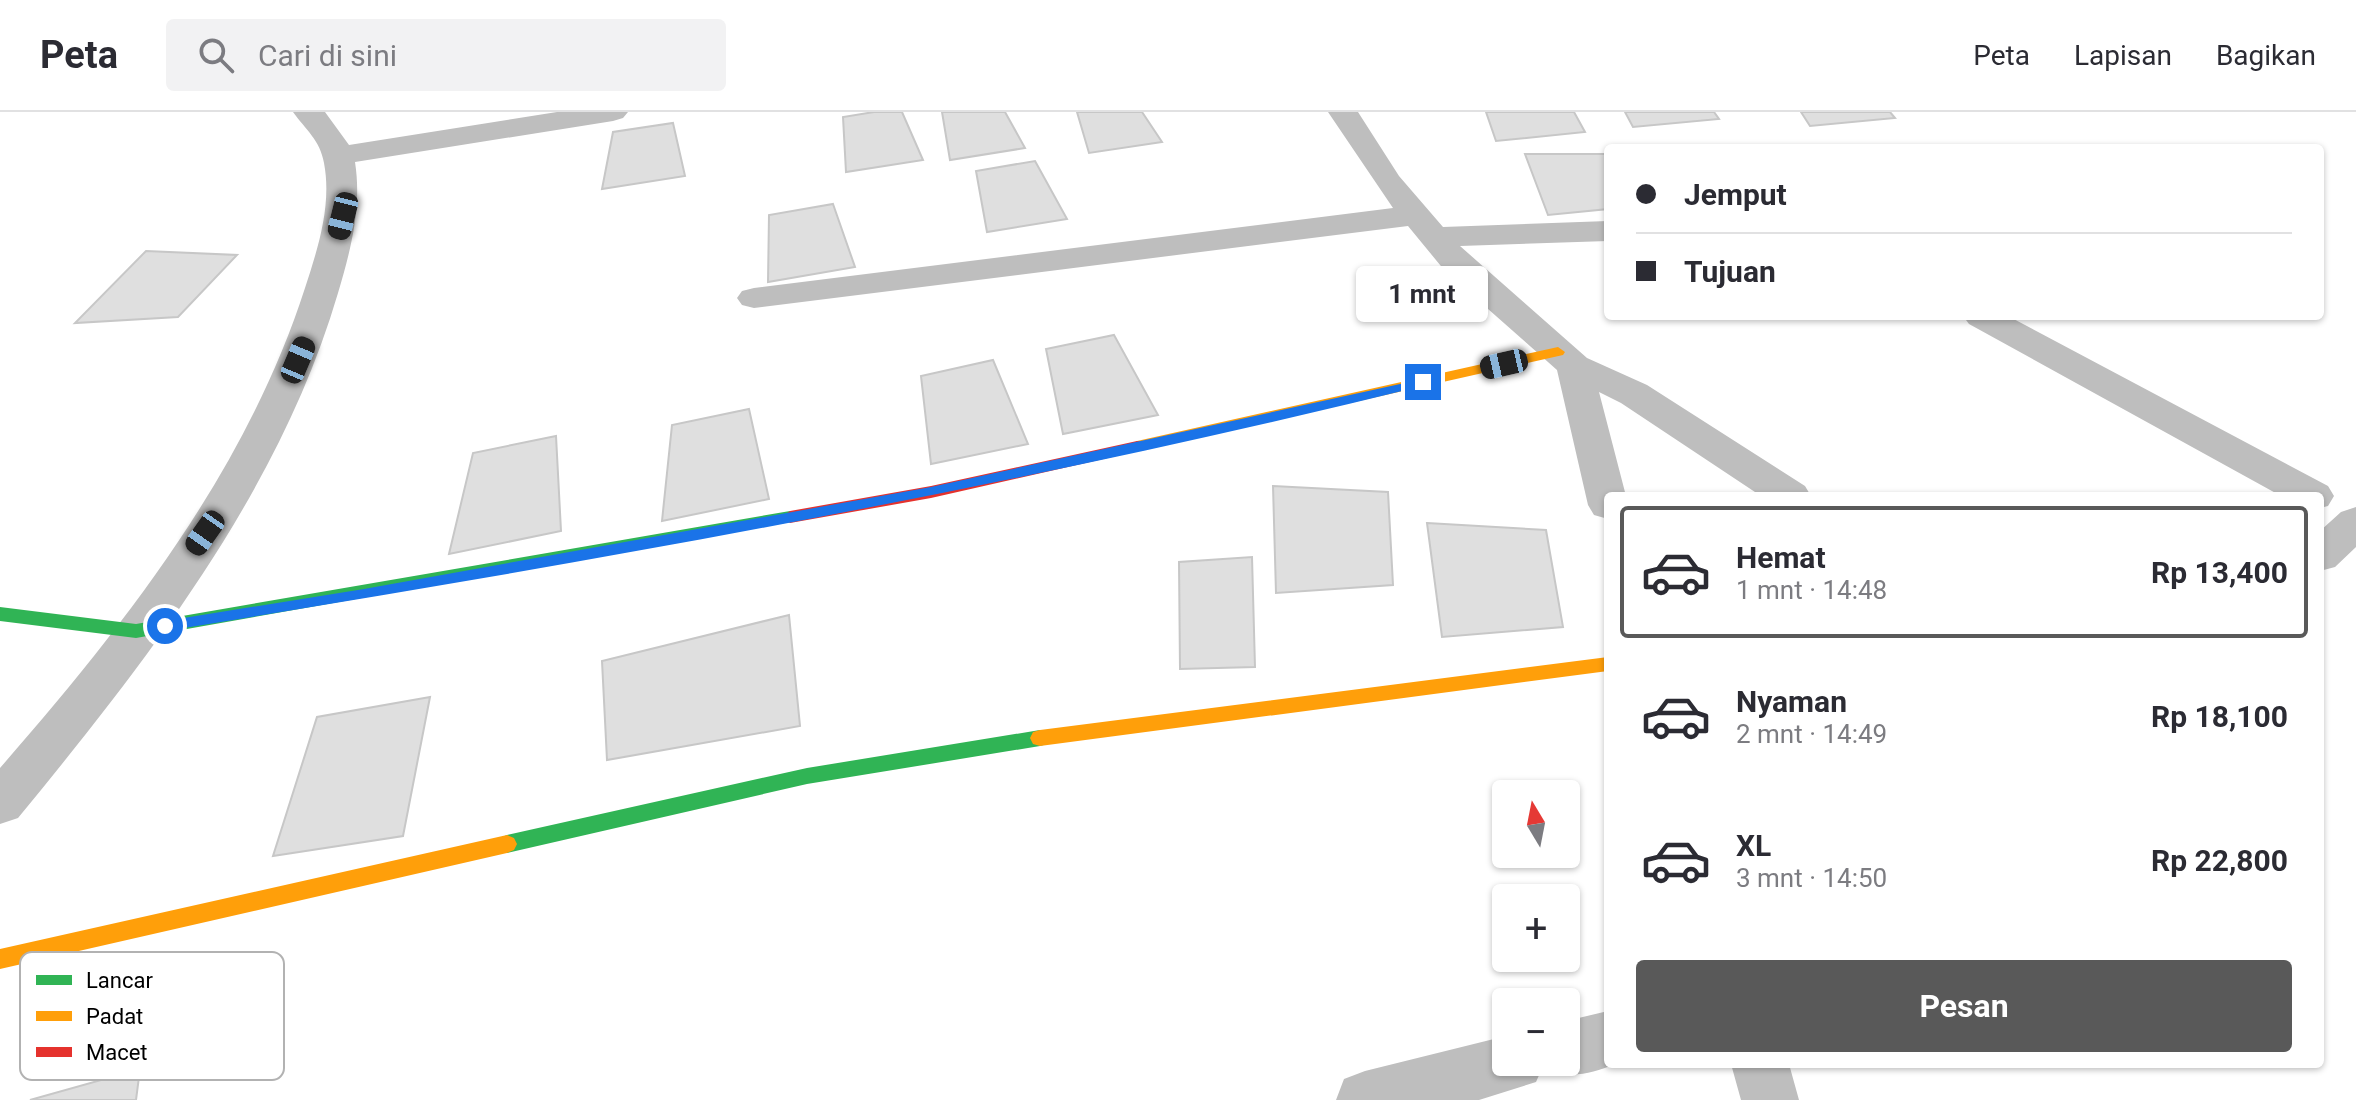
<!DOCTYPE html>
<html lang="id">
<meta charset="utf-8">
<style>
:root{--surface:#fff;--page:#f2f2f3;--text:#2b2b33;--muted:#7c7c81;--line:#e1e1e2;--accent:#595959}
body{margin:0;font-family:Roboto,sans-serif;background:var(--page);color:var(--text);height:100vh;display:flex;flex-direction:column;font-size:30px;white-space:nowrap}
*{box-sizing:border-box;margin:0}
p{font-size:26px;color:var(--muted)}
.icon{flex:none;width:44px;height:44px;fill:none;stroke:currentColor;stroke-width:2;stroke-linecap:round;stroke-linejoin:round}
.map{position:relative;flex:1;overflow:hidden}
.drawer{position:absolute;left:1604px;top:380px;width:720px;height:576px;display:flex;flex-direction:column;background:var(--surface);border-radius:8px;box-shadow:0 2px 6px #0004}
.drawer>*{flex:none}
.banner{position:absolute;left:1604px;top:32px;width:720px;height:176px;border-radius:8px;box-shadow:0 2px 6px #0004;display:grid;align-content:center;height:176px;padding:0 32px;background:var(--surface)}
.needle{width:52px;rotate:350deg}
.fabs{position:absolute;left:1492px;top:668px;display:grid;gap:16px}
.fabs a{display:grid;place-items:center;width:88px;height:88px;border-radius:8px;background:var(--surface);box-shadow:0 2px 6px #0004;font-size:40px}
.end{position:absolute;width:36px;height:36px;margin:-18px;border:10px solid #1a73e8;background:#fff;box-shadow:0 0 0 4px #fff}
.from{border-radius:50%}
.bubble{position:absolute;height:56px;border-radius:8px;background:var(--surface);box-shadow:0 2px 6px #0004;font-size:26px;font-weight:700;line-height:56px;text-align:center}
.car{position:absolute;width:24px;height:48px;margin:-24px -12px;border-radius:10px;box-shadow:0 0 6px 2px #0007;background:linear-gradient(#222 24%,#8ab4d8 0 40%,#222 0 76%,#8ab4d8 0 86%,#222 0)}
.banner b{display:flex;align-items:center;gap:28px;height:76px;font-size:30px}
.banner b+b{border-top:2px solid var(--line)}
.banner i{width:20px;height:20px;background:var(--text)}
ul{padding:14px 0 0;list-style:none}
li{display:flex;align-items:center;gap:24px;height:132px;margin:0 16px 12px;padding:0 16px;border:4px solid transparent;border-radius:8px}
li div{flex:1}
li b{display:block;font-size:30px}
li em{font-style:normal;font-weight:700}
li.on{border-color:var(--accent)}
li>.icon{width:72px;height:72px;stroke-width:1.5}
.button{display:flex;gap:16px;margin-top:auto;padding:16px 32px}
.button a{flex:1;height:92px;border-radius:8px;background:var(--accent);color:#fff;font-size:32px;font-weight:700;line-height:92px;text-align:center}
header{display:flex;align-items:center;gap:48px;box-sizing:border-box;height:112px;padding:0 40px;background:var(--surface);border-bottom:2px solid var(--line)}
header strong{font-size:38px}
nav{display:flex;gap:44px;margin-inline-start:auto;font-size:28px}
.search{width:560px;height:72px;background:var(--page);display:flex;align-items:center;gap:20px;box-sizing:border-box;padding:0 28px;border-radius:8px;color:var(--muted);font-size:30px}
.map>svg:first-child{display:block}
.building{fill:#dfdfdf;stroke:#c7c7c7;stroke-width:2}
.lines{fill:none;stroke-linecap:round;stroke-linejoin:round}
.street{fill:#bebebe;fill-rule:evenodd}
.fast{fill:#30b455;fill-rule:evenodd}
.slow{fill:#ff9f0a;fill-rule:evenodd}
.jam{fill:#e5322d;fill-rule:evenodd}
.route{fill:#1a73e8}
.key{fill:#fff;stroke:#b2b2b2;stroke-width:2}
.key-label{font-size:22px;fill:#000}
</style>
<header>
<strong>Peta</strong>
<div class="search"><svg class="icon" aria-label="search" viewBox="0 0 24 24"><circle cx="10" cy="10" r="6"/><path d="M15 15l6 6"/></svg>Cari di sini</div>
<nav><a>Peta</a><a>Lapisan</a><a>Bagikan</a></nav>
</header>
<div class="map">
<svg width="2356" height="988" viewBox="0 0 2356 988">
<rect width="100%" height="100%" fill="#fff"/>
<!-- building -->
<path class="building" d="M874,0h28l21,48 -77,12 -3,-55z
M942,0h63l20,36 -75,12z
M1077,0h65l20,30 -73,11z
M1486,0h88l11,20 -89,9z
M1625,0h89l5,7 -86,8z
M1801,0h89l5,6 -85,8z
M673,11l12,53 -83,13 11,-57z
M1525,42h83v55l-60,6z
M1035,49l32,58 -80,13 -11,-61z
M833,92l22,63 -87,15 1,-67z
M146,139l91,4 -59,62 -103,6z
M1114,223l44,80 -95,19 -17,-85z
M993,248l35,84 -97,20 -10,-88z
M749,297l20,90 -107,22 10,-96z
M556,324l5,95 -112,23 24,-101z
M1273,374l115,6 5,93 -117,8z
M1427,411l119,7 17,97 -121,10z
M1252,445l3,110 -75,2 -1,-107z
M789,503l11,111 -193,34 -5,-99z
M430,585l-27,139 -130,20 44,-139z
M140,957l-4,31h-106z"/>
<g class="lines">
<!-- street -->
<path class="street" d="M293,0h32l24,33 208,-33h71l-5,6 -10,3 -258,41c7,45 -4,87 -17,131 -58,198 -191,368 -320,525l-18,6v-56c125,-143 246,-297 305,-480 13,-40 27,-83 19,-125 -4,-23 -18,-33 -31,-51z
M1328,0h30l41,64 44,51 165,-6v20l-148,5 127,112 60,27 158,101 6,10h-50l-140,-93 -22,-11 27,104h-18v23l-14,-4 -6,-10 -31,-135 -112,-99 -37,-45 -654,82 -12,-3 -5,-7 5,-7 12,-3 639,-80z
M1963,204h45l320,170 6,10 -6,10 -8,2v-12h-39l-312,-172z
M2356,395v40l-21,20 -15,4v-40l21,-19z
M1608,899v53h7c-24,10 -45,15 -69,5l-2,-5 -8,18 -57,18h-143l8,-21 21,-8 141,-35v26h60v-41z
M1731,952h58l10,36h-58z"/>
<!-- fast -->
<path class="fast" d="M790,399l6,2 2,4 -2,4 -660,117 -136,-17v-14l136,17z
M1040,618l7,2 3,6 -3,6 -7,2 -233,38 -300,69 -7,-3 -3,-6 3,-6 7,-3 300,-67z"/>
<!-- slow -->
<path class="slow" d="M1558,235l7,5 -2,3 -426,96 -8,-5 8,-5z
M1608,545v14l-568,75 -7,-2 -3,-6 3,-6 7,-2z
M507,723l7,3 3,6 -3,6 -7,3 -507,116v-20z"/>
<!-- jam -->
<path class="jam" d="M1137,329l6,1 2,4 -2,4 -212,48 -141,25 -8,-6 8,-6 141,-25z"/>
</g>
<!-- route -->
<path class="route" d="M1423,267l4,6c-416,103 -840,178 -1262,246l-7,-5 7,-5 199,-32 567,-102z"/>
<!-- legend -->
<rect x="20" y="840" width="264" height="128" rx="12" class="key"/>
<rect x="36" y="863" width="36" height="10" fill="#30b455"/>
<rect x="36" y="899" width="36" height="10" fill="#ff9f0a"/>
<rect x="36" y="935" width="36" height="10" fill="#e5322d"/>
<g class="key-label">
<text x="86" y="876">Lancar</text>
<text x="86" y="912">Padat</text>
<text x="86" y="948">Macet</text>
</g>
</svg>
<div class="fabs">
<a><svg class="needle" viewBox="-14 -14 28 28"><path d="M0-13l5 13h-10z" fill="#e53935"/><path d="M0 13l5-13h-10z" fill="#7c7c81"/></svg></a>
<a>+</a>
<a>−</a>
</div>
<i class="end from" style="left:165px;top:514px"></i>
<i class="end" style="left:1423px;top:270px"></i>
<div class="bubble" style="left:1356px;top:154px;width:132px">1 mnt</div>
<i class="car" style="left:343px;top:104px;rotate:194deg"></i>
<i class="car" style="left:298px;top:248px;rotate:23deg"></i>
<i class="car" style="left:1504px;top:252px;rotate:257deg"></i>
<i class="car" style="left:205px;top:421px;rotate:215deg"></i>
<div class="banner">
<b><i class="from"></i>Jemput</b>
<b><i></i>Tujuan</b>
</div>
<section class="drawer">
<ul>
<li class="on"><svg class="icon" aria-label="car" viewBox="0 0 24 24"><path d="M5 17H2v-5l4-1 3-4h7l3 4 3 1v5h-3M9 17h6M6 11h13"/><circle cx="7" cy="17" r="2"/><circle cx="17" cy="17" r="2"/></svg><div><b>Hemat</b><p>1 mnt · 14:48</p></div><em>Rp 13,400</em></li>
<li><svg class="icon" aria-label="car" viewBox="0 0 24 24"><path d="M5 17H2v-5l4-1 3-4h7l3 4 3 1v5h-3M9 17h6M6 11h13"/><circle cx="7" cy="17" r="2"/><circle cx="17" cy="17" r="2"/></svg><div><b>Nyaman</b><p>2 mnt · 14:49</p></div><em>Rp 18,100</em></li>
<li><svg class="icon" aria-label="car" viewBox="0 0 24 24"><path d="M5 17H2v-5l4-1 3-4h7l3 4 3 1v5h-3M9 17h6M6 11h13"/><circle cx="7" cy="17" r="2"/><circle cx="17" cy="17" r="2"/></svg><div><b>XL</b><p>3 mnt · 14:50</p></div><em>Rp 22,800</em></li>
</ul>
<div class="button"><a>Pesan</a></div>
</section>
</div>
